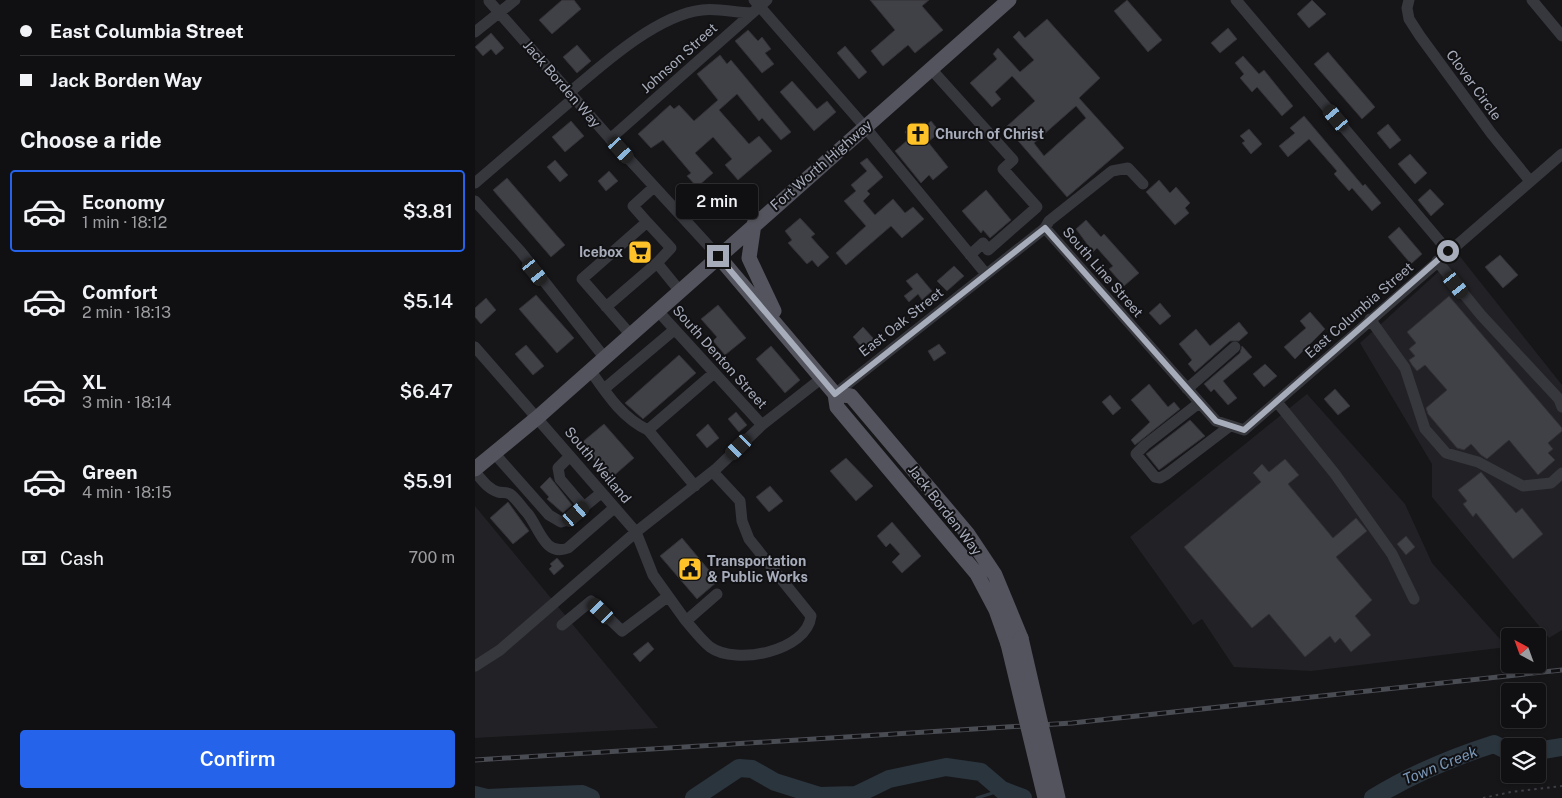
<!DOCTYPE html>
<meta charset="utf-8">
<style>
:root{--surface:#101013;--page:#19191c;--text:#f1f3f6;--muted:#9c9da0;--line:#303033;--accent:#2563eb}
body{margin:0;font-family:"Public Sans",sans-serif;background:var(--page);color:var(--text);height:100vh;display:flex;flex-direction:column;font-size:19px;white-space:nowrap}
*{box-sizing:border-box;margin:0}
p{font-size:16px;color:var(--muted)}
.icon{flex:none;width:28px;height:28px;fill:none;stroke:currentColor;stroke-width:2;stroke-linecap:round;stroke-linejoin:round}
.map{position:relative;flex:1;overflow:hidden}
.side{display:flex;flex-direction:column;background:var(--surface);width:475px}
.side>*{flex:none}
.guide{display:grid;align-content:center;height:110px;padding:0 20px;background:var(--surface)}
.needle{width:32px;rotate:319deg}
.buttons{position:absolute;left:1026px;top:628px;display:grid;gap:10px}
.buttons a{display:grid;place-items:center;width:45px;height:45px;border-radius:5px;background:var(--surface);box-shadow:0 1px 4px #0004,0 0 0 1px var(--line);font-size:25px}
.end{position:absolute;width:22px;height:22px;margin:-11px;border:6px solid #a7acba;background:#111;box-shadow:0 0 0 2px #111}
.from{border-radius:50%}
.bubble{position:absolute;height:35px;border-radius:5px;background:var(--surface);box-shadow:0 1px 4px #0004,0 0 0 1px var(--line);font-size:16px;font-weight:600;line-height:35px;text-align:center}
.car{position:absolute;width:15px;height:30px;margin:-15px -8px;border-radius:6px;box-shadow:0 0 4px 1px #0007;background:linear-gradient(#222 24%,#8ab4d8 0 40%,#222 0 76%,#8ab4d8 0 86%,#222 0)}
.guide b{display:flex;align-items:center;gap:18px;height:48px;font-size:19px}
.guide b+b{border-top:1px solid var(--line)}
.guide i{width:12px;height:12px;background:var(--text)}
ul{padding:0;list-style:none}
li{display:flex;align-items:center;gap:15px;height:82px;margin:0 10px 8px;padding:0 10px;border:2px solid transparent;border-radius:5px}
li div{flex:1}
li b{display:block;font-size:19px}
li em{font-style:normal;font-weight:600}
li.current{border-color:var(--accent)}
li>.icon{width:45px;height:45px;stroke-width:1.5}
h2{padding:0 20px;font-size:22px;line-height:60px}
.pay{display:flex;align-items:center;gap:12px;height:55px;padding:0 20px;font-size:19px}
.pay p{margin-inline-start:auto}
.cta{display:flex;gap:10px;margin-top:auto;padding:10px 20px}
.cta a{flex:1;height:58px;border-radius:5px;background:var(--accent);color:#fff;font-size:20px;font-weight:600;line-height:58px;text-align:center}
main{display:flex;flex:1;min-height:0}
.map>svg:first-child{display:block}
.built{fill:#222226}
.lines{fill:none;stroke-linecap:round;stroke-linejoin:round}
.stream{stroke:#2b353e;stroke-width:3}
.river{stroke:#2b353e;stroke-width:18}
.building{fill:#404146;stroke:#303035;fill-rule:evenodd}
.path{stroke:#3d3f45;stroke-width:2;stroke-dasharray:2.5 4;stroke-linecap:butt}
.minor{stroke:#37383e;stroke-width:11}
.major{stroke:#53545d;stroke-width:15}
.rail-casing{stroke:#4a4c53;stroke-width:5}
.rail{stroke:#111114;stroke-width:3;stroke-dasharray:9;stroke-linecap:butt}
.major-bridge{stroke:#53545d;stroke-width:15}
.route{stroke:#a7acba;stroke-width:6}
.labels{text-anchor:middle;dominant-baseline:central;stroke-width:4;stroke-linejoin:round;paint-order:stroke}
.street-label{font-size:14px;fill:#a7acba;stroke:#111114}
.poi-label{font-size:14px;font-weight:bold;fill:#a7acba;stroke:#111114;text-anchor:start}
.water-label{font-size:15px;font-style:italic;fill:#7b98b8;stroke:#111114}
</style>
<main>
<section class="side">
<div class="guide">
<b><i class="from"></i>East Columbia Street</b>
<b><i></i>Jack Borden Way</b>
</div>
<h2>Choose a ride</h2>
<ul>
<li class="current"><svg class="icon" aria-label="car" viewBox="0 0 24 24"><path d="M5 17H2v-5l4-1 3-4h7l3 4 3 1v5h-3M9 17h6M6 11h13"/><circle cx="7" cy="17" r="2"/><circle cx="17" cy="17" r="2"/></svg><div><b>Economy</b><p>1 min · 18:12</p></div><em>$3.81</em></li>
<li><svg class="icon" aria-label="car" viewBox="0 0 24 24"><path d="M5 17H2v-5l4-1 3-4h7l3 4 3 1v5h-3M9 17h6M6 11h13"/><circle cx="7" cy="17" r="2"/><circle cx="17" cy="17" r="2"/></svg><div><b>Comfort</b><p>2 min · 18:13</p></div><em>$5.14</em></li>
<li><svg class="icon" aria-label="car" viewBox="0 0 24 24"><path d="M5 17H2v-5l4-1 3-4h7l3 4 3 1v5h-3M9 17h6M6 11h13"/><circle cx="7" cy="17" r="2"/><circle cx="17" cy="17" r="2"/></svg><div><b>XL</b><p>3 min · 18:14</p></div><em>$6.47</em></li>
<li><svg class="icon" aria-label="car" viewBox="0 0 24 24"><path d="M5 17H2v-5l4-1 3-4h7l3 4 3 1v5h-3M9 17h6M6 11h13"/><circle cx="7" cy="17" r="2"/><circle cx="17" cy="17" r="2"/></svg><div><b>Green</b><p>4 min · 18:15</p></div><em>$5.91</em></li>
</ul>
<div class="pay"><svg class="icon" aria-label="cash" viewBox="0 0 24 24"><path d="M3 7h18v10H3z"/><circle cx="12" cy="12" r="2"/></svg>Cash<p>700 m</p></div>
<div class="cta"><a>Confirm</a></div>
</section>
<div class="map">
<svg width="1087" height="798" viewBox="0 0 1087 798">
<rect width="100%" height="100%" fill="#161619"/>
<!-- built -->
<path class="built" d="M983,254l104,131v245l-13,8 -117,-141v-33l-72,-121z
M832,394l98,110 27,59 75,84 -196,24 -77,-4 -32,-48 -9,6 -63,-88z
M0,506l183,222 -183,10z"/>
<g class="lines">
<!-- stream -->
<path class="stream" d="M502,798l25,-8"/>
<!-- river -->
<path class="river" d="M1062,751l25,-4
M0,795l12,3 95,-4 9,4
M219,798l45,-30 13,1 23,13 45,14 36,-1 33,-16 57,-12 35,5 21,18 21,8
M898,798c39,-24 77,-40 121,-54l16,8"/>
</g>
<!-- building -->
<path class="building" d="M87,0h12l7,9 -29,25 -13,-14z
M395,0h59l-7,6 21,24 -28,23 -7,-8 -25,21 -12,-15 24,-21z
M652,0l35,40 -14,12 -34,-41z
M837,0l14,14 -17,14 -12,-14z
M572,19l53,59 -21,20 45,50 -57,49 -61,-70 29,-26 -23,-25 -17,16 6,7 -9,8 -22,-24 27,-24 -4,-5 5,-6 22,24 14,-12 -21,-23 6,-6 6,7zM601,106l10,12 -42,38 -10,-13z
M753,28l9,11 -17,14 -9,-10z
M273,30l10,11 4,-4 9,12 -6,4 9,11 -12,9 -27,-32z
M16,33l13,15 -8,7 -5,-6 -8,7 -8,-9z
M102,45l14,16 -14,12 -14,-16z
M370,46l22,26 -8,7 -22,-26z
M853,52l47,55 -13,12 -48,-55z
M245,55l7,9 4,-4 60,72 -10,8 -19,-22 -3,3 -22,-27 -18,16 30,34 10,-8 13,15 -34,29 -13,-15 7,-6 -19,-22 -18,16 18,20 -16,14 -10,-11 4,-3 -28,-33 -12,8 -13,-14 32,-29 4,4 5,-4 15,16 24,-21 -21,-26z
M768,56l16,18 5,-4 29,36 -11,10 -25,-29 -5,5 -12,-14 4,-4 -9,-11z
M317,81l25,28 10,-8 9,11 -22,19 -34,-39z
M829,116l59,70 2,-2 16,19 -9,8 -20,-23 -3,3 -15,-17 3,-3 -28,-32 -21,18 -9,-11 16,-13 -5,-5z
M96,121l13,15 -19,16 -13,-15z
M456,121l9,11 -12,10 20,25 -15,13 -4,-5 -8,8 -26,-32 15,-13 -5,-6 8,-6 5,6z
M913,124l13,16 -11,9 -13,-16z
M774,129l13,15 -11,10 -9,-11 3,-2 -5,-5z
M935,154l17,19 -12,11 -17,-20z
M392,158l16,19 -16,14 3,3 -7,7 12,14 18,-16 12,14 8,-6 11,12 -22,19 -11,-12 -45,39 -10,-12 30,-27 -22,-25 12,-10 -5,-6 16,-14 -7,-8z
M80,160l13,15 -8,7 -13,-15z
M134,171l9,10 -12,10 -8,-10z
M32,178l58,67 -14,12 -58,-67z
M684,180l11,13 6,-6 14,16 -5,5 4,5 -14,12 -29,-33z
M955,189l14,15 -13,12 -13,-16z
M511,190l25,30 -21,18 -7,-8 -2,3 -19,-22z
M325,218l15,16 -4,3 18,20 -11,10 -6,-7 -5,4 -19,-21 4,-3 -7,-9z
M611,220l15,17 3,-3 35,39 -15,13 -15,-17 4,-3 -16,-18 -4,4 -17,-23z
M924,227l23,27 -11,10 -23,-27z
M1025,255l18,20 -15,13 -18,-21z
M479,266l10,10 -17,15 -10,-10z
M442,273l15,18 -10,9 -4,-6 -9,8 -5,-6 9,-7 -7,-8z
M61,295l38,43 -17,15 -38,-44z
M974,296l113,132v3l-14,12 5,6 -5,4 7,7 -17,15 -29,-35 -22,19 -6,-4 -10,-11 -7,6 -7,-2 -29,-34 -2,-6 21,-18 -22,-25 -8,6 -5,-6 -3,-5 6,-4 -6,-7 7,-6 -9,-11z
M11,298l10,12 -15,14 -6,-7v-9z
M685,303l11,13 -11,9 -11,-12z
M243,305l28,33 -21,17 -12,-14 4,-4 -16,-18z
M835,312l15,17 -30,30 -11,-12 22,-19 -6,-7z
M764,322l9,11 -9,8h-9l-35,31 -7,-8 4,-4 -13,-16 17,-15 14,17z
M388,327l11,12 -11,10 -10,-12z
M464,344l7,9 -12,8 -6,-10z
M51,345l18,21 -11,9 -18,-21z
M296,346l29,34 -15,13 -29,-34z
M767,346l10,11 -29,24 14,17 -9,7 -14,-16 -3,3 -7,-8 36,-31z
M204,355l17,18 -53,46 -18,-16z
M790,364l12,12 -13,11 -11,-13z
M674,384l19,23 6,-5 6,7 -45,36 -4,-5 19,-18 -19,-22z
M860,389l15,17 -12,9 -14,-16z
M635,395l11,13 -8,7 -11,-13z
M261,412l11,13 -8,7 -11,-13z
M715,420l15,16 -46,34 -13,-16z
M129,424l30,34 -24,21 -30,-35z
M233,424l11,14 -12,10 -11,-13z
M371,458l27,28 -17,15 -26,-30z
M810,459l14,16 -11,9 45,54 23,-20 11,13 -31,26 36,43 -17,16 16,19 -20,17 -11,-14 -5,5 -5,-7 -25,21 -36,-43 -17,14 -68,-81 77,-65 -8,-9 9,-9 7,8z
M1006,472l35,41 6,-5 21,26 -30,25 -37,-46 -3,4 -10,-13 4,-3 -9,-11z
M75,477l22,28 -9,8 -16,-14 2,-2 -9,-10z
M295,486l13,15 -14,11 -13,-15z
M33,502l21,29 -16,13 -23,-26z
M417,522l29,34 -19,17 -10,-11 8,-8 -10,-11 -4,4 -9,-11z
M931,536l9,11 -9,8 -9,-11z
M207,538l36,43 -21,18 -37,-43z
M82,558l7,8 -10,9 -5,-6 3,-3 -2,-2z
M173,642l6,7 -14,13 -7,-8z"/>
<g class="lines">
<!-- path -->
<path class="path" d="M1008,798l28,-6 51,-6"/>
<!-- minor -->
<path class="minor" d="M279,0l111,127 121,147
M761,0l212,251
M934,0l-2,8 2,11 11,17 71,97 39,48
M1057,0l30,36
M14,1l117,133 112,122
M0,32l40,-32
M456,69l82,91 -10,9 34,38 -49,43 -5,-7 -13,12
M94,93c34,-29 88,-78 133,-83 17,-2 34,3 50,3
M135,139l157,-139
M0,183l99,-85
M0,201l46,51 83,105
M172,222l24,26 -14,15 22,27
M570,228l4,-7 63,-50 16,-3 15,16
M962,261l44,54 78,84 3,8
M131,307l51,-44
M182,310l105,115
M895,319l35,49 20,61 21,24 32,9 45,24 28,-3 11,-10
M155,334l-48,-55 65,-57 -14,-16 21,-19
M0,347l161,185 17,43 33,46 31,-27
M115,370c16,23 32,48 58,60
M129,389l70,-59
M712,389l48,-42
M360,394l210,-166 171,193 28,9 318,-276
M802,402l58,72 57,80 22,45
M724,403l-54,42 -9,9 19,23 5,1 7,-4 63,-48
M19,453l55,62 12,7 7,-2 33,-27
M95,456l-12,12 2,11 24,28
M0,472c7,8 13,17 23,20 5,1 8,0 12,2 7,5 12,14 18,20 11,14 17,43 40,34l46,-40
M220,486l-47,-56 66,-57
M211,621c7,8 15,19 24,26 26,19 97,4 101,-31l-62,-77 -7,-18 -2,-20 -27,-29
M87,625l29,-24 31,30 45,-34
M0,666l25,-16 136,-118 81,-64 45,-43 60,-47"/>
<!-- major -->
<path class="major" d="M279,224l-5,34 25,53
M243,256l117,138 2,13 140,167 19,36 12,34
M360,394l16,2 116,137 28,42 26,63
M0,469l63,-52 471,-417"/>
<!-- rail casing -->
<g class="rail-casing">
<path id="rail" d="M0,760l597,-37 490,-53"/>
</g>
<!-- rail -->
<use href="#rail" class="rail"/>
<!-- major-bridge -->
<path class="major-bridge" d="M546,638l37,160
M533,644l37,154"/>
</g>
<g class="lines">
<!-- route -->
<path class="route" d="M243,256l117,138 210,-166 171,193 28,9 204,-179"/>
</g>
<!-- icons -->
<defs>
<g id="church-square" transform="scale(1.25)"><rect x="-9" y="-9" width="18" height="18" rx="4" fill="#ffc228" stroke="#111114"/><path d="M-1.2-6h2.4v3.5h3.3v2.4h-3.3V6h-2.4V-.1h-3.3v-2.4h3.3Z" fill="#111"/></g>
<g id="supermarket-square" transform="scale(1.25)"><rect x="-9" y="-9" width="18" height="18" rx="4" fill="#ffc228" stroke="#111114"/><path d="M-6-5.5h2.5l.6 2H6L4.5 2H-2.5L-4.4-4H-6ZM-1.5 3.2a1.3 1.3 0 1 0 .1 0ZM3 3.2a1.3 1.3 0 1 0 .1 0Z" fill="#111"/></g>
<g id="civic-square" transform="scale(1.25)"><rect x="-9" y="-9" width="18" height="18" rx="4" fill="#ffc228" stroke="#111114"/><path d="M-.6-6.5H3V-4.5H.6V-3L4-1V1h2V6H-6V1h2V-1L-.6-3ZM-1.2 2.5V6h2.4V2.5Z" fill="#111"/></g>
</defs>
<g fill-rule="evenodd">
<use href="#church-square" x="443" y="134"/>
<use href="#supermarket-square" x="165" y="252"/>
<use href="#civic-square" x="215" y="569"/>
</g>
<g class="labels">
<!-- street labels -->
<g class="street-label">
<text transform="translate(204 58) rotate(-42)">Johnson Street</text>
<text transform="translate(87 84) rotate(49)">Jack Borden Way</text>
<text transform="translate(999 85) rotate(54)">Clover Circle</text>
<text transform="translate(346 165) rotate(-41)">Fort Worth Highway</text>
<text transform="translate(628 272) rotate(49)">South Line Street</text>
<text transform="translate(884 310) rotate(-41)">East Columbia Street</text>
<text transform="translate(426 322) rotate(-38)">East Oak Street</text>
<text transform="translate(245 357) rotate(48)">South Denton Street</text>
<text transform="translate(123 465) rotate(50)">South Weiland</text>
<text transform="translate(470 510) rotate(52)">Jack Borden Way</text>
</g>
<!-- poi labels -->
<g class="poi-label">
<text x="460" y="134">Church of Christ</text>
<text x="148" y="252" text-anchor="end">Icebox</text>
<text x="232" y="561">Transportation<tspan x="232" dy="16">&amp; Public Works</tspan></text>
</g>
<!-- water labels -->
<g class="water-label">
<text transform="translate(965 765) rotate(-22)">Town Creek</text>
</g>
</g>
</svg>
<div class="buttons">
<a><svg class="needle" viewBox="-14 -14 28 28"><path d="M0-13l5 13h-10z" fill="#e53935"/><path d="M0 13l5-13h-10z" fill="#9c9da0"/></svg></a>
<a><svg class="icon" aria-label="locate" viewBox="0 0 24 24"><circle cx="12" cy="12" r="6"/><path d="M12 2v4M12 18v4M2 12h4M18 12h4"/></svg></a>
<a><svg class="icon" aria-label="layers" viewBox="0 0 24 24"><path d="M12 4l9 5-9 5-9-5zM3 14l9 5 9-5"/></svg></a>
</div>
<i class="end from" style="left:973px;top:251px"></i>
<i class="end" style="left:243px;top:256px"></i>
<div class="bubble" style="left:201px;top:184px;width:82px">2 min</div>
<i class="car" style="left:861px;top:118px;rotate:320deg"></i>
<i class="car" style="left:146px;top:150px;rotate:138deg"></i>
<i class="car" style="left:60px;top:272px;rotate:141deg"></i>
<i class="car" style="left:981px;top:285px;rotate:141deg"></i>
<i class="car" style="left:264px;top:447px;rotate:226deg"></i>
<i class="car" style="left:101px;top:514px;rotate:49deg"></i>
<i class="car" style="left:126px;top:611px;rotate:314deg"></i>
</div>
</main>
